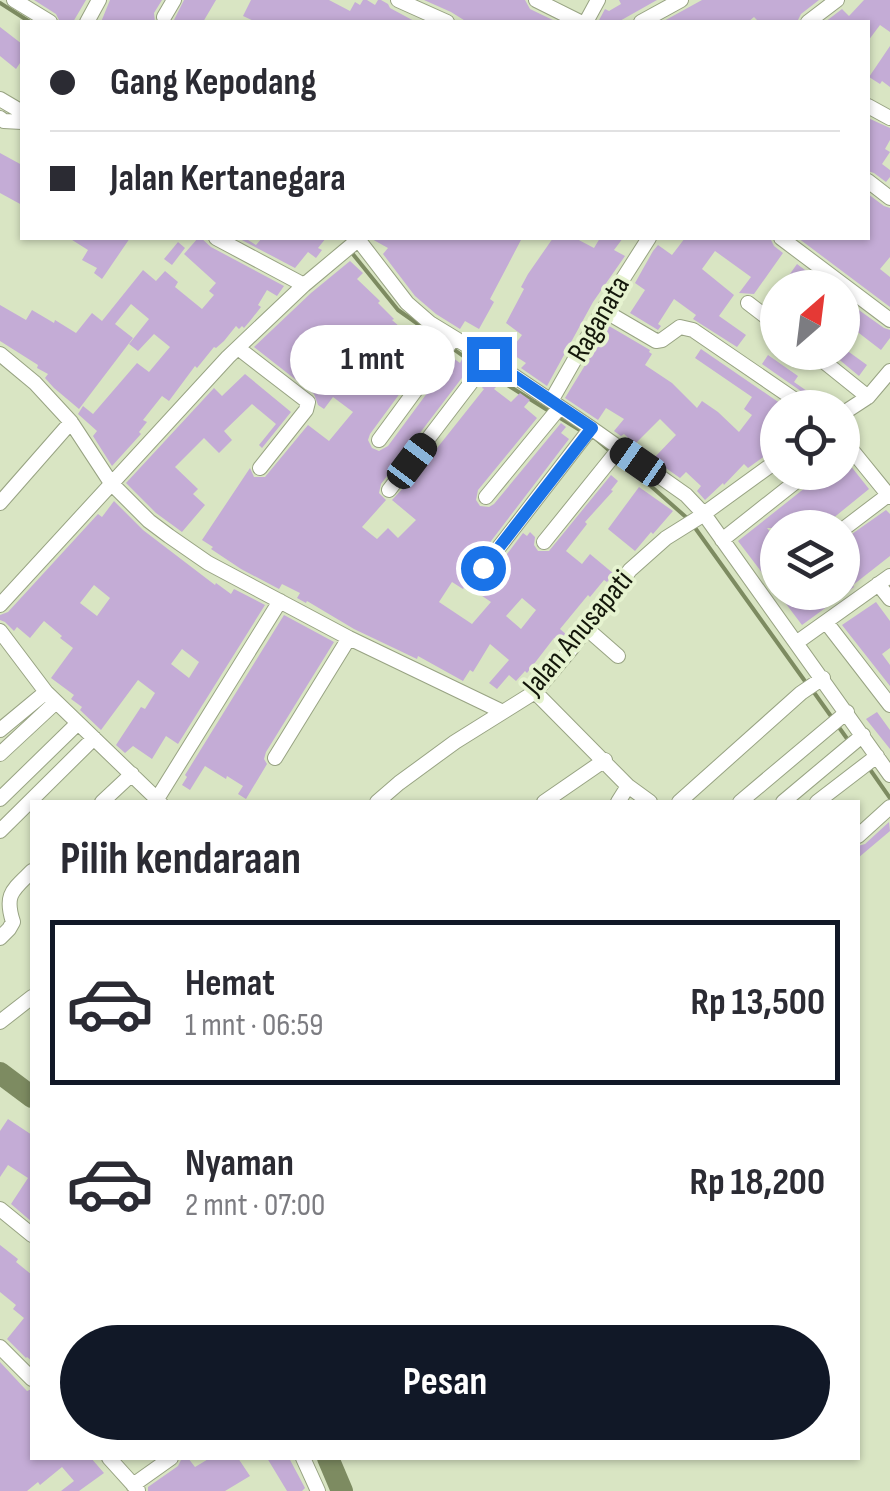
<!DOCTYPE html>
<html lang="id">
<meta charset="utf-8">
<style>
:root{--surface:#fff;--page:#f7f7f7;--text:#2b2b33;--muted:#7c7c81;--line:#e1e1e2;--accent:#111827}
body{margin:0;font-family:"Sofia Sans Condensed",sans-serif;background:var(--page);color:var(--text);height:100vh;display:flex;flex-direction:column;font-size:38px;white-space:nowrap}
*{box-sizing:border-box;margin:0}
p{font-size:32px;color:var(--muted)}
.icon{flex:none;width:55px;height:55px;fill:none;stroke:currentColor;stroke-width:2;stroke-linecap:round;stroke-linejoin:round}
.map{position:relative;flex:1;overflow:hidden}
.panel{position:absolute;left:30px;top:800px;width:830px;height:660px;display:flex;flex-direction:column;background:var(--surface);border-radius:0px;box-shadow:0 2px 8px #0004}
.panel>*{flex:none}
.banner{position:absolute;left:20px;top:20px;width:850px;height:220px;border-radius:0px;box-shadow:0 2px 8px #0004;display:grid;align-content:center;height:220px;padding:0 30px;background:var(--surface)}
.needle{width:65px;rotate:28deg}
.fabs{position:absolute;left:760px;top:270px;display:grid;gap:20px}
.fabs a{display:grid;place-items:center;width:100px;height:100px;border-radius:50%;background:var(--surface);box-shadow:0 2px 8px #0004;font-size:50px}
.end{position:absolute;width:45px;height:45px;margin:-22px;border:12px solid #1a73e8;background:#fff;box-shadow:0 0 0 5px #fff}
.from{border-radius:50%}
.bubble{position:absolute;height:70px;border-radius:35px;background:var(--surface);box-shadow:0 2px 8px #0004;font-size:32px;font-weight:700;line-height:70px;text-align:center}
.car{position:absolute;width:30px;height:60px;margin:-30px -15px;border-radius:12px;box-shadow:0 0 8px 2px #0007;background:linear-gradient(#222 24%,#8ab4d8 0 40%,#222 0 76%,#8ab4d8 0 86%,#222 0)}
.banner b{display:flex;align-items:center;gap:35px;height:95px;font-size:38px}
.banner b+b{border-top:2px solid var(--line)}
.banner i{width:25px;height:25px;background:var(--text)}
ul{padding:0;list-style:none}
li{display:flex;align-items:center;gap:30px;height:165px;margin:0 20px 15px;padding:0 10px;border:5px solid transparent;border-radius:0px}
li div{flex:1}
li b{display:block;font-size:38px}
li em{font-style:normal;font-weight:700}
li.on{border-color:var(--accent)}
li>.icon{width:90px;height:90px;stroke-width:1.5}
h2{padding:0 30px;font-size:45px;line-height:120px}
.button{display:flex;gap:20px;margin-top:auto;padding:20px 30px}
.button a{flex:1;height:115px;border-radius:60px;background:var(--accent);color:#fff;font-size:40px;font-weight:700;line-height:115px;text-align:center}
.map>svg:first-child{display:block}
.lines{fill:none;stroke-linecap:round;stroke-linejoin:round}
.stream{stroke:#7d8b61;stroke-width:4}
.river{stroke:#7d8b61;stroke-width:22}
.building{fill:#c4acd6;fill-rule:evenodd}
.minor-casing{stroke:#98a383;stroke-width:16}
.minor{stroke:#fff;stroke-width:14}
.route{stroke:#1a73e8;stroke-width:12}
.labels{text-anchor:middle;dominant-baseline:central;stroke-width:8;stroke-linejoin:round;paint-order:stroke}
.street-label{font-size:30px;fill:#13170a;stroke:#e6f3d0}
</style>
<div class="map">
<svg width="890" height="1491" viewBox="0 0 890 1491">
<rect width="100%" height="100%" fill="#d9e5c3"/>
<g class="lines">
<!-- stream -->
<path class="stream" d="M0,3l30,19
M352,253l46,57 47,33
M452,348l25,18
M485,371l64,40
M557,416l26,16
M596,439l15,13
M619,458l68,60
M693,525l114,159
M813,691l35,49
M869,768l21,30"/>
<!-- river -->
<path class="river" d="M0,1073l32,24
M328,1458l14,33"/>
</g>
<!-- building -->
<path class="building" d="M34,0h52l-13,22h-13l-4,-8z
M110,0h52l-8,13 1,9h-54z
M184,0h32l-13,22h-30z
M251,0h78l21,11 5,-9 5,3 3,-5h4l8,5 3,-5h3l7,4 2,4 26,14h-160l-13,-6z
M424,0h101l5,9 27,13h-90l-16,-10z
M619,0h38l-39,22h-20l7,-13 4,2 12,-7z
M702,0h117l-18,14 -4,8h-38l-5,-5 -6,5h-86z
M864,0h26v32l-10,-7 -12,16v-19h-43l17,-13 7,7z
M0,27l22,17v16l-6,9 -16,-13z
M890,46v41l-8,-6 -2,3 -11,-7z
M868,118l22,10v12l-5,9 5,3 -8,12 8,6v7l-4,5 -12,-9 -6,-2z
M0,153l22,12v40l-22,-12z
M868,194l16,12 6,2v49l-10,12 10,8v30l-92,-69h70z
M69,238h61l-28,41 -8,-6 3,-5 -15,-8 6,-10z
M198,238h3l10,9 73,39 -7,10 -10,-6 -9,15 3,2 -11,14 -6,7 -2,-2 -3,3 -3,-3 -12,15 -8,7 -2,-1 -17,21 -2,-2 -26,35 -7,-5 -19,24 4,2 -8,10 2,2 -29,32 -19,-30 4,-5 -19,-17 5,-8 10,8 44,-51 12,9 21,-25 -16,-13 -16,17 -9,-7 20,-25 -18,-15 -16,20 18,14 -54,71 -25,-21 -9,-10 3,-4 -11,-6 1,-3 -38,-24v-36l26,15 6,-10 22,13 1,-3 21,13 16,-20 10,8 41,-51 13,11 9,-10 13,11 -3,5 27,22 12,-14 -5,-4 7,-8 -32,-29z
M238,238h7l11,7 6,-7h64l-8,10 4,2 -6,8 -8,-6 -13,16z
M370,238h152l-32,61 4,3 -15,27 -14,-8 -5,8 -24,-15 -21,-18 -32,-42 5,-6z
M553,238h22l19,10 6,-10h23l-9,12 11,6 -32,46 -46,84 -26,-18 5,-5 -17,-11 13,-17 -16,-12 18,-34 -3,-2 7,-13z
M685,238h85l4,8 9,7 -29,41 -15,-1 12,-16 -36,-26 -13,18 32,26 -15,21 27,19 -9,12 -44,-28 3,-4 -22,-16 -16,25 3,2 -3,4 -28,-17 15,-23 -10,-7 18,-32 5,-6 14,10z
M178,242l7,6 -13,17 -8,-6z
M350,261l13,12 -6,6 23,22 -2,2 16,16 -2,1 17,15 -7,10 17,12 9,-14 6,4 -64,87 -2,6 4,8 7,3 9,-5 65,-88 7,5 2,-4 9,7 -90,118 -2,9 7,7 -24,27 15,12 11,-11 10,10 18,-18 -24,-20 26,-28 66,-83 -2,-1 7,-9 8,7 -3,3 17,13 9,-9 10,7 -6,7 13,11 -59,72 -2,10 4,6 9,1 5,-3 67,-81 5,4 -5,6 8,6 -94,123 -3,6 4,8 7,3 8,-4 32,-42 4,3 3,-4 5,5 -1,8 4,6h11l62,-76 7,6 -7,9 2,1 -28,31 2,2 -21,27 16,13 8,-10 24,20 -7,8 -3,-2 -14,17 -2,-2 -28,34 8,7 -7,8 -7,-6 -27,35 -2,-2 -9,10 -7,-6 -12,14 -8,-6 20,-23 -19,-16 -17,28 -3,-2 -7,11 -45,-25 -1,3 -63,-30 -47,-28 -1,2 -9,-5 3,-5 -18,-9 -3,5 -38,-20 -30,-20 2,-2 -11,-7 48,-72 4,9h11l43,-52 21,16 24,-29 -20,-15 -9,12 -6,-4 -4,-11 -60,-47 57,-54zM452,582l11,7 3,-4 25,17 -19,22 -33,-22zM522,598l14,12 -15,19 -15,-13z
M797,264l32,24h-49z
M842,298l42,30 6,2v8l-9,12 -39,-30z
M609,326l41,24 -1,2 3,2 -7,11 27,18 25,25 5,-7 16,11 21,20 13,-17 -8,-6 8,-12 -57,-39 6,-9 86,59h-9v34l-12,13 -18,13 -4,-4 -20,21 -1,-2 -18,17 -8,-9 4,-5 -15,-14 -6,6 -27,-19 23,-24 -16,-16 -25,25 -11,-10 -3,2 -7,-5 10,-12 -18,-11 -8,12 -33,-22z
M830,352h19l18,13 -8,11z
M768,355l30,21 -4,6 23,16 -2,3 -53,-37z
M245,374l46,38 -29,36 -3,-3 17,-21 -24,-20 -28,27 8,9 -13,13 -15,-15 -29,29 23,22 -5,5 12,11 -23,27 -26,-19 -30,-30 88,-95 8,8z
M842,455l27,34 -48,39h-54l11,13v21l-15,12 -25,-33 77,-61 5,-8h22z
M639,487l34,24 -20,23 -2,-2 -16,19 -27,-22z
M114,501l29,29 72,55 1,-2 15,11 3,-5 31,16 -87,139 -12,-8 -14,23 -19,-13 -8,7 -9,-8 25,-38 4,2 10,-16 -17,-13 -37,50 -21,-20 2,-3 -11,-8 3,-4 -23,-17 22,-30 -13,-10 2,-2 -18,-15 -14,17 -13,-11 -3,4 -9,-9 -5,-2v-5l8,-3 90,-98 4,3zM94,585l16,13 -13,18 -17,-13zM182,649l17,13 -10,16 -18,-14z
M886,510l4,4v42l-37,29 1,2 -52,38 -25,-33h65v-19l7,-4 -7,-10v-18z
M876,602l14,19v27l-8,6 8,11v21l-48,-61z
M284,615l50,27 -68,110 -2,7 3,5 -21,35 -8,-5 5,-8 -16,-10 -1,3 -21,-13 -15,24 -8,-5 5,-8 -2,-2z
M877,712l13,18v19l-24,-30z
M889,822l1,9 -32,27v-12l7,-2z
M8,1119l24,16v87l-21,-18 17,-26 -20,-13 -8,12v-46z
M0,1245l18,14 -2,3 16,13v86l-5,-4 -1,1 -19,-19 17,-21 -11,-9 3,-4 -16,-13z
M0,1362l27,29 5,-2v69h59l13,15 -25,18h-18l13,-10 -12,-14 -22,18 -2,-3 -11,9h-27z
M182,1458h6l7,9 15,-9h28l12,18 -25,15h-77v-4l30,-21z
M267,1458h22l16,30 -3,3h-15z"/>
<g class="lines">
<!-- minor casing -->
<g class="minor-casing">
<path id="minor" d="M14,0l36,22
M398,0l49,22
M536,0l44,22
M164,17l10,-17
M87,22l12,-22
M586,22l12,-22
M641,22l40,-22
M808,22l29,-22
M0,99l22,13
M868,106l22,12
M0,118l4,3 18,1
M868,181l22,17
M216,238l88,47
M357,238l50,65 23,20 59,36 102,69 95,67 18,19 186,261
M781,238l109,82
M748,303l30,23
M603,310l53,31 6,-1 18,-13 13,3 114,78
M238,348l70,54 -2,8 -46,58
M812,352l56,45
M0,354l35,29 36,39 40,61 38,38 20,15 39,27 141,75 154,74
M551,401l52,-91 46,-72
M842,414l26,-17 22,-26
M842,438l48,59
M379,440l75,-102
M389,490l100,-131
M486,497l74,-90
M0,503l71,-81
M842,530l46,-35
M722,540l86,-68
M544,542l75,-93
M483,568l108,-140
M878,584l12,15
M0,605l228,-248 76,-72 55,-46
M826,622l64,83
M586,628l32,28
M0,631l46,61 114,110
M796,643l94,-67
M535,692l93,94 22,16
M0,730l46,-38
M0,754l56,-52
M275,758l74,-120
M0,799l78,-76
M157,799l123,-198
M102,802l30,-28
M377,802l22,-19 56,-41 80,-50 37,-44 58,-78 36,-32 32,-20 80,-58
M544,802l61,-42
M618,802l10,-16
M679,802l122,-109 22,-15
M740,802l107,-90
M783,802l80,-67
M817,802l60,-46
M0,831l94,-93
M858,836l32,-29
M0,938l9,-9 4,-7c-9,-28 0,-32 19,-51
M0,1022l32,-25
M0,1209l32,26
M0,1347l32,32
M109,1458l29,32
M303,1458l15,33
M133,1485l38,-27"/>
</g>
<!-- minor -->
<use href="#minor" class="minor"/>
</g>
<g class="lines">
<!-- route -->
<path class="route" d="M483,568l109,-140 -103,-69"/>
</g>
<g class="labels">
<!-- street labels -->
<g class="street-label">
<text transform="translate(599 319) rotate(-60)">Raganata</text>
<text transform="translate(578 633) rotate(-50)">Jalan Anusapati</text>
</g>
</g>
</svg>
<div class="fabs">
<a><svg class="needle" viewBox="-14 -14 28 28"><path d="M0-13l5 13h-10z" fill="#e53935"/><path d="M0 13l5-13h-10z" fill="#7c7c81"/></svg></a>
<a><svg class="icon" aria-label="locate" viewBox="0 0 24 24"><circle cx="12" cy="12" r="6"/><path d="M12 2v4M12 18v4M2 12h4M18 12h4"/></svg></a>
<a><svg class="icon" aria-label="layers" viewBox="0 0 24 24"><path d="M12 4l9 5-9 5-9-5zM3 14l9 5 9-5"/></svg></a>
</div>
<i class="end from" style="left:483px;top:568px"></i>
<i class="end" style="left:489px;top:359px"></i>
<div class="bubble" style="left:290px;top:325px;width:165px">1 mnt</div>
<i class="car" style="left:412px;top:461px;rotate:37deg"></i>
<i class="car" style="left:638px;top:462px;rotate:305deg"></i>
<div class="banner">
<b><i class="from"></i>Gang Kepodang</b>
<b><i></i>Jalan Kertanegara</b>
</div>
<section class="panel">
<h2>Pilih kendaraan</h2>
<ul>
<li class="on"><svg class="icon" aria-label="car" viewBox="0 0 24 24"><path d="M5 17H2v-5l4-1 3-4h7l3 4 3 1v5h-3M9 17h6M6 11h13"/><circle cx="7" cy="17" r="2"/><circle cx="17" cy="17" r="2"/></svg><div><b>Hemat</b><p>1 mnt · 06:59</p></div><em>Rp 13,500</em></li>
<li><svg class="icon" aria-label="car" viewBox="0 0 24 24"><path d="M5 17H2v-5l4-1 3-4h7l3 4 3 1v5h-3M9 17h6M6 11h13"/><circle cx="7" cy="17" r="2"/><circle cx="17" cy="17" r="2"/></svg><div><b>Nyaman</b><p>2 mnt · 07:00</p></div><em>Rp 18,200</em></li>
</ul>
<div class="button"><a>Pesan</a></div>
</section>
</div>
